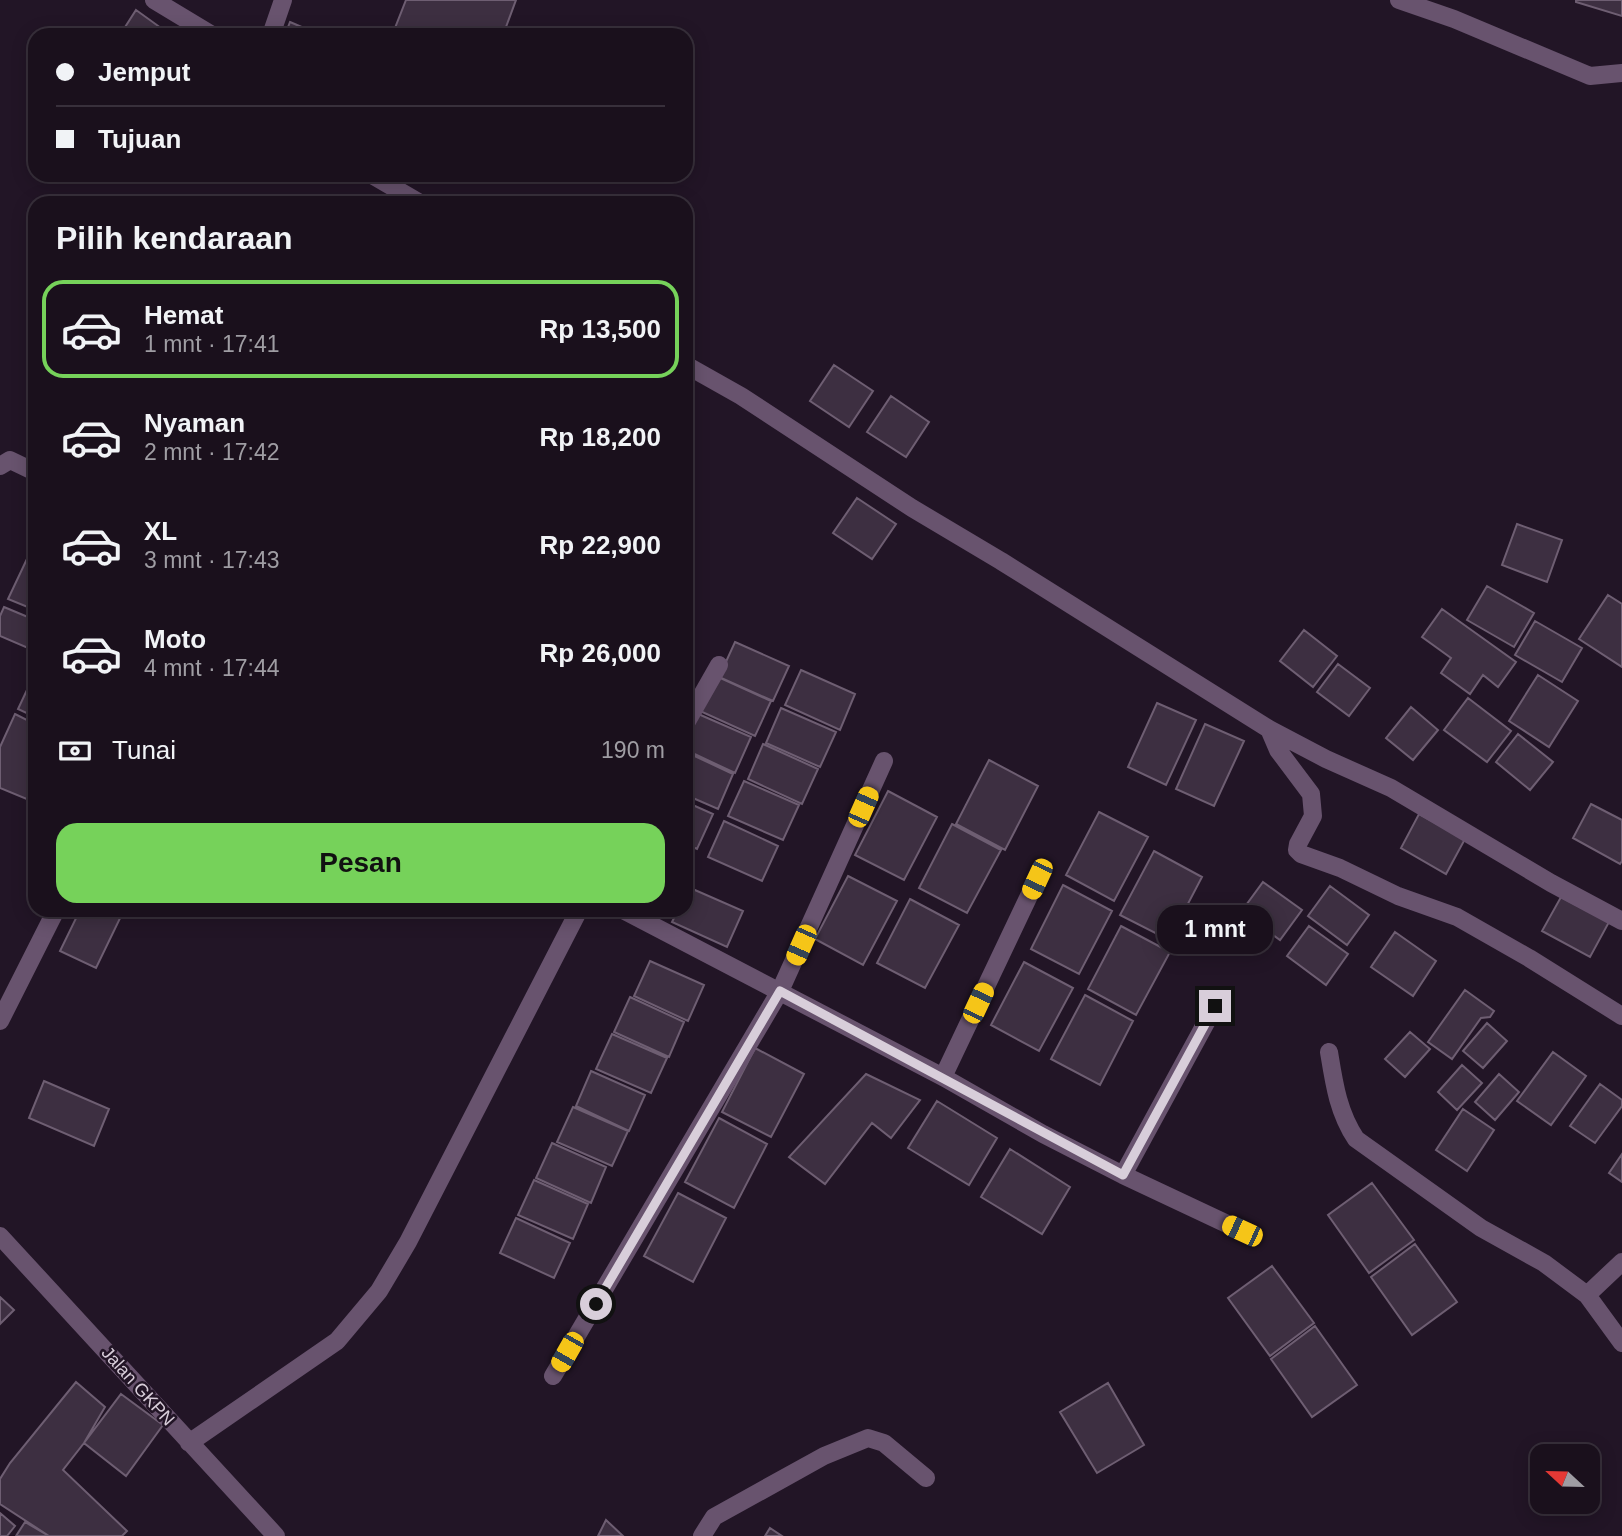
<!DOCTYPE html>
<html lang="id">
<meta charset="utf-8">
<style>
:root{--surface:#1a101c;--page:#231925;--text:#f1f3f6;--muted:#9f9da3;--line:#38303b;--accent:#76d25a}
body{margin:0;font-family:Helvetica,sans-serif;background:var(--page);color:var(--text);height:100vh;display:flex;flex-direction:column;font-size:26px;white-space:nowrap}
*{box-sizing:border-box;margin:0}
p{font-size:23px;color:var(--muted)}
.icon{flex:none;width:38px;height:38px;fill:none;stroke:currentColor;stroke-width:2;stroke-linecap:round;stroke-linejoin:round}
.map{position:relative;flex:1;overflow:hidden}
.panel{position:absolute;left:28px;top:196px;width:665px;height:721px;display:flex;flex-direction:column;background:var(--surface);border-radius:21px;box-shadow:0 4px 18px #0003,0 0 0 2px var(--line)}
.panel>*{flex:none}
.guide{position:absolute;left:28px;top:28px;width:665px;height:154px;border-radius:21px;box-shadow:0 4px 18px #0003,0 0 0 2px var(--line);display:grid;align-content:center;height:154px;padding:0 28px;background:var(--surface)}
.needle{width:46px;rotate:292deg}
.buttons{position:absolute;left:1530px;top:1444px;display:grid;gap:14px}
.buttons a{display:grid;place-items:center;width:70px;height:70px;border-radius:14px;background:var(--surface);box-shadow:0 4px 18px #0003,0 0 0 2px var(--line);font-size:35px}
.end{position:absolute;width:32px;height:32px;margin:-16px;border:9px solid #d8ceda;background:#111;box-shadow:0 0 0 4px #111}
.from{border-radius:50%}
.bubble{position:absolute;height:49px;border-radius:21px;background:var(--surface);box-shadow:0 4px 18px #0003,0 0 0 2px var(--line);font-size:23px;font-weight:800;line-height:49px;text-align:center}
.car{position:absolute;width:21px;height:42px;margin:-21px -10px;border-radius:9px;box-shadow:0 0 5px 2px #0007;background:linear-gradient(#f5c518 24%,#345 0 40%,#f5c518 0 76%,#345 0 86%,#f5c518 0)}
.guide b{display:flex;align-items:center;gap:24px;height:66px;font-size:26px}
.guide b+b{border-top:2px solid var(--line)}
.guide i{width:18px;height:18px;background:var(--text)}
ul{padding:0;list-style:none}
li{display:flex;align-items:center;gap:21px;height:98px;margin:0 14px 10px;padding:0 14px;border:4px solid transparent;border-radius:21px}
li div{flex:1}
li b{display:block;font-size:26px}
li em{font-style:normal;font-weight:800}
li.on{border-color:var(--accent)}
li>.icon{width:63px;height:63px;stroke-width:1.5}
h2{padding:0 28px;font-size:32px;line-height:84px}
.pay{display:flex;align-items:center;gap:18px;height:77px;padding:0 28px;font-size:26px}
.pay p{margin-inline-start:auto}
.primary-button{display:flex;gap:14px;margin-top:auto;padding:14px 28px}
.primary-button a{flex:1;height:80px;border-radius:21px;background:var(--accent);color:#111;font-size:28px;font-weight:800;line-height:80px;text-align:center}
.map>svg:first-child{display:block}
.building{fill:#3d2f41;stroke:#6e5e72;stroke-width:2}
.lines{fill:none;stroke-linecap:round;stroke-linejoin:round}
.street{stroke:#68536e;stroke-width:18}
.route{stroke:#d8ceda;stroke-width:9}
.labels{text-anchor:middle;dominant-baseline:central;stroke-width:5;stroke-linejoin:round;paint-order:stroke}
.street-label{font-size:18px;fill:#d8ceda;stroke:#221526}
</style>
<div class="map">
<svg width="1622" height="1536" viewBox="0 0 1622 1536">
<rect width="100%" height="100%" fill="#221526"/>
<!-- building -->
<path class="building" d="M406,0h110l-13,35h-91l-17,-7z
M1576,0h46v16l-46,-14z
M136,10l25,18 -3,7h-38z
M290,22l28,12 -33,1z
M834,365l39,26 -24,36 -39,-26z
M891,396l38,26 -23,35 -39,-25z
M857,498l39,26 -24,35 -39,-26z
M1517,524l45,16 -15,42 -45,-17z
M35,542v68l-27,-11z
M1487,586l47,27 -20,34 -47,-27z
M1608,595l14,9v63l-43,-28z
M4,607l31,13v31l-35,-15v-20z
M1442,609l74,53 -18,25 -15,-12 -13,19 -29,-21 10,-15 -29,-21z
M1535,621l47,27 -20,34 -47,-27z
M1304,630l33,26 -24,31 -33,-26z
M735,642l54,24 -16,35 -54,-24z
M1338,664l32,24 -21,28 -32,-24z
M801,670l54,24 -15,36 -55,-25z
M35,673v44l-17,-8z
M1538,675l40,26 -29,46 -40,-26z
M716,676l55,25 -16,35 -55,-25z
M1468,698l43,33 -24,31 -43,-32z
M1157,703l39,17 -30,65 -38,-18z
M1411,707l27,23 -25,30 -27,-22z
M781,708l55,24 -16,35 -54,-24z
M696,713l55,24 -16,36 -49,-23v-13z
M15,714l20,10 -1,78 -34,-14v-41z
M1205,724l39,17 -30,65 -38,-17z
M1518,734l35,28 -23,28 -34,-28z
M763,744l55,25 -16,35 -54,-25z
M686,752l47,22 -15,35 -32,-14z
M989,760l49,26 -33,64 -49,-26z
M744,781l55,24 -16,35 -55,-24z
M888,791l49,26 -33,63 -49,-25z
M686,802l27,12 -16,35 -11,-5z
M1591,804l31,16v41l-2,3 -47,-26z
M1099,812l49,25 -34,64 -48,-26z
M1419,814l46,25 -19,35 -45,-26z
M724,821l54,25 -16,35 -54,-24z
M952,824l49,26 -34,63 -48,-25z
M1154,851l48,26 -33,63 -49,-25z
M848,876l49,25 -34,64 -48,-26z
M1263,882l39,28 -22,30 -39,-28z
M1063,885l49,26 -33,63 -48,-25z
M1330,886l39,29 -22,30 -39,-29z
M688,887l55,24 -16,36 -55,-25 6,-12h8z
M1561,897l48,25 -19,35 -48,-26z
M910,899l49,26 -34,63 -48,-25z
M80,910h44l-28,58 -36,-17z
M1121,926l49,26 -34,63 -48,-26z
M1309,926l39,28 -22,31 -39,-29z
M1395,932l41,29 -23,35 -42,-29z
M650,961l54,24 -16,36 -54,-25z
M1024,962l49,26 -34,63 -48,-26z
M1465,990l29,21 -4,6 -9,1 -29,41 -24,-17z
M1085,995l48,26 -33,64 -49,-26z
M630,997l54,25 -15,35 -55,-25z
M1487,1023l20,18 -24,27 -20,-17z
M1410,1032l20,17 -25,28 -20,-18z
M612,1034l55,24 -16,35 -55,-24z
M755,1048l49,26 -33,63 -49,-25z
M1553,1052l33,24 -35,49 -34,-24z
M1462,1065l20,18 -25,27 -19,-18z
M591,1071l54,24 -16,36 -53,-25z
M866,1074l54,26 -29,38 -19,-15 -47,61 -36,-27z
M1499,1074l20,18 -24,28 -20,-18z
M44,1081l65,28 -15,37 -65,-28z
M1600,1084l22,16v6l-27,37 -25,-17z
M937,1101l60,37 -28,47 -61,-37z
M573,1107l55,24 -16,35 -55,-24z
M1463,1109l31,21 -27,41 -31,-21z
M719,1118l48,26 -33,64 -49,-26z
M552,1143l54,24 -15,36 -55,-25z
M1010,1149l60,38 -28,47 -61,-37z
M1622,1154v28l-13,-9z
M534,1180l54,24 -15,35 -55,-24z
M1372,1183l42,57 -45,33 -41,-58z
M678,1193l48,25 -33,64 -49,-26z
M516,1218l54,25 -16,35 -54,-25z
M1415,1244l42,58 -45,33 -41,-58z
M1272,1266l42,57 -44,33 -42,-58z
M0,1297l14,13 -14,14z
M1315,1326l42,59 -45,32 -41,-58z
M76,1382l29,25 -21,36 -21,27 64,61 -5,5h-73l-49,-32v-25l10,-16z
M1108,1383l36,62 -47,28 -37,-61z
M121,1394l42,31 -37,51 -42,-33z
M0,1513l15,13 -8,10h-7z
M606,1520l17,16h-25z
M25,1522l24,14h-33z
M770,1528l12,8h-17z"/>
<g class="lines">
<!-- street -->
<path class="street" d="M154,0l58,35
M1399,0l55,19 136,57 32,-3
M271,35l12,-35
M372,175l48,28
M686,365l55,31 171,112 89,53 268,168 9,21 33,44 2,22 -15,28 -1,6 4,4 39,14 58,28 59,21 72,41 93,58
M0,466l10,-6 25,12
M686,723l33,-58
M1269,729l57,30 65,29 160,95 71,38
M623,910l320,167 100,57 80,41 92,-169
M0,1021l56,-111
M1329,1052c5,31 9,60 27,87l125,89 63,35 43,32 35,48
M943,1077l94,-198
M1123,1175l119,56
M0,1236l276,300
M1587,1295l35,-33
M553,1376l227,-385 104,-230
M189,1443l148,-102 42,-50 29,-49 171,-332
M702,1536l12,-19 110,-61 44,-18 16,5 42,35"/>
</g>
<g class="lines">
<!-- route -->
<path class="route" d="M596,1304l184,-313 343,184 92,-169"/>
</g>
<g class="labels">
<!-- street labels -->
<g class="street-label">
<text transform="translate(138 1386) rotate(48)">Jalan GKPN</text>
</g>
</g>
</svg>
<div class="buttons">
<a><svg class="needle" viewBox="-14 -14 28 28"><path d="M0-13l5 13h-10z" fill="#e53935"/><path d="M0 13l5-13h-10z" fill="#9f9da3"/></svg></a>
</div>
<i class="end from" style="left:596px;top:1304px"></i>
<i class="end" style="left:1215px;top:1006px"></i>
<div class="bubble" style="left:1157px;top:905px;width:116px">1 mnt</div>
<i class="car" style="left:863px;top:807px;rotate:24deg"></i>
<i class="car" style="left:1037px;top:879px;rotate:205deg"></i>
<i class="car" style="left:801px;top:945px;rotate:204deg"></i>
<i class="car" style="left:978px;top:1003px;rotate:25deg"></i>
<i class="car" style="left:1242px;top:1231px;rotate:295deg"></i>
<i class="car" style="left:567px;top:1352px;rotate:210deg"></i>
<div class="guide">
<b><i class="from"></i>Jemput</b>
<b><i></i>Tujuan</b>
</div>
<section class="panel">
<h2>Pilih kendaraan</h2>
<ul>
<li class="on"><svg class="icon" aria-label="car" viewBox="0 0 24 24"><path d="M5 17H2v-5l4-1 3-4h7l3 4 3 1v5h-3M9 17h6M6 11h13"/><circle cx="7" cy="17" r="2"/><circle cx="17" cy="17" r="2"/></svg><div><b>Hemat</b><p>1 mnt · 17:41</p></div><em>Rp 13,500</em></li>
<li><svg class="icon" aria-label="car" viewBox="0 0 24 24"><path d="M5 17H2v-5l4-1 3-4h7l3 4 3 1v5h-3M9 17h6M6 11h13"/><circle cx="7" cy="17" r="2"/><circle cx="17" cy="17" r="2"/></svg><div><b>Nyaman</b><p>2 mnt · 17:42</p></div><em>Rp 18,200</em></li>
<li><svg class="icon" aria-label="car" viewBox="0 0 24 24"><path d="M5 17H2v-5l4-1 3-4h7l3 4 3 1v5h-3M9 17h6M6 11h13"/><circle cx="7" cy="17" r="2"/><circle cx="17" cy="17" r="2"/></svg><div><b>XL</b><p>3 mnt · 17:43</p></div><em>Rp 22,900</em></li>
<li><svg class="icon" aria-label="car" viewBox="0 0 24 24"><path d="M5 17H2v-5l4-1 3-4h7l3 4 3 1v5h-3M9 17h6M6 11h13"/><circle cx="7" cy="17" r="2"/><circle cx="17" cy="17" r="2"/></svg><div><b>Moto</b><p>4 mnt · 17:44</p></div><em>Rp 26,000</em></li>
</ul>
<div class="pay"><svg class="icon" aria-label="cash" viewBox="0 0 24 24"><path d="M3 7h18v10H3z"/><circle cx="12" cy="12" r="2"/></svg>Tunai<p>190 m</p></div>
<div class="primary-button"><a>Pesan</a></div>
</section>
</div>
